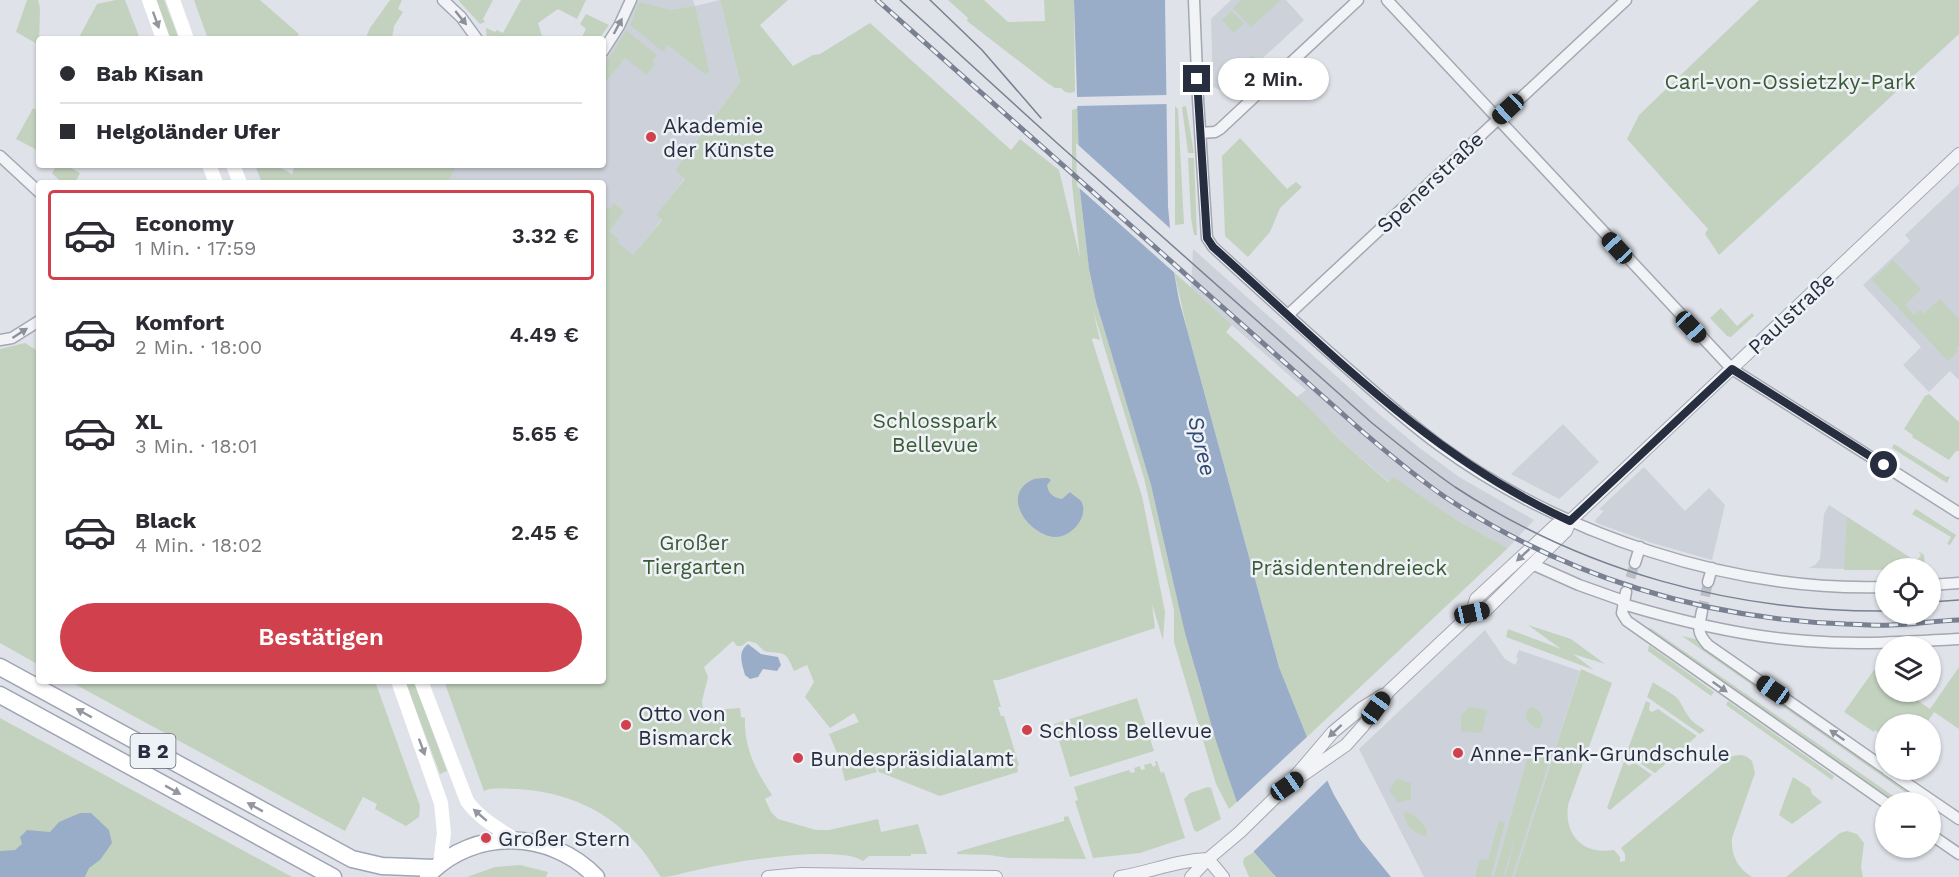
<!DOCTYPE html>
<html lang="de">
<meta charset="utf-8">
<style>
:root{--surface:#fff;--page:#f7f7f7;--text:#2b2b33;--muted:#7c7c81;--line:#e1e1e2;--accent:#d0414d}
body{margin:0;font-family:"Work Sans",sans-serif;background:var(--page);color:var(--text);height:100vh;display:flex;flex-direction:column;font-size:22px;white-space:nowrap}
*{box-sizing:border-box;margin:0}
p{font-size:20px;color:var(--muted)}
.icon{flex:none;width:33px;height:33px;fill:none;stroke:currentColor;stroke-width:2;stroke-linecap:round;stroke-linejoin:round}
.map{position:relative;flex:1;overflow:hidden}
.side{position:absolute;left:36px;top:180px;width:570px;height:504px;display:flex;flex-direction:column;background:var(--surface);border-radius:6px;box-shadow:0 2px 4px #0004}
.side>*{flex:none}
.guide{position:absolute;left:36px;top:36px;width:570px;height:132px;border-radius:6px;box-shadow:0 2px 4px #0004;display:grid;align-content:center;height:132px;padding:0 24px;background:var(--surface)}
.fabs{position:absolute;left:1875px;top:558px;display:grid;gap:12px}
.fabs a{display:grid;place-items:center;width:66px;height:66px;border-radius:50%;background:var(--surface);box-shadow:0 2px 4px #0004;font-size:30px}
.end{position:absolute;width:27px;height:27px;margin:-14px;border:8px solid #272e3f;background:#fff;box-shadow:0 0 0 3px #fff}
.from{border-radius:50%}
.bubble{position:absolute;height:42px;border-radius:21px;background:var(--surface);box-shadow:0 2px 4px #0004;font-size:20px;font-weight:600;line-height:42px;text-align:center}
.car{position:absolute;width:18px;height:36px;margin:-18px -9px;border-radius:8px;box-shadow:0 0 4px 2px #0007;background:linear-gradient(#222 24%,#8ab4d8 0 40%,#222 0 76%,#8ab4d8 0 86%,#222 0)}
.guide b{display:flex;align-items:center;gap:21px;height:57px;font-size:22px}
.guide b+b{border-top:2px solid var(--line)}
.guide i{width:15px;height:15px;background:var(--text)}
ul{padding:10px 0 0;list-style:none}
li{display:flex;align-items:center;gap:18px;height:90px;margin:0 12px 9px;padding:0 12px;border:3px solid transparent;border-radius:6px}
li div{flex:1}
li b{display:block;font-size:22px}
li em{font-style:normal;font-weight:600}
li.selected{border-color:var(--accent)}
li>.icon{width:54px;height:54px;stroke-width:1.5}
.primary-button{display:flex;gap:12px;margin-top:auto;padding:12px 24px}
.primary-button a{flex:1;height:69px;border-radius:36px;background:var(--accent);color:#fff;font-size:24px;font-weight:600;line-height:69px;text-align:center}
.map>svg:first-child{display:block}
.built{fill:#cdd1da}
.green{fill:#c3d2bf}
.water{fill:#99adc9}
.pier{fill:#dfe2e8}
.lines{fill:none;stroke-linecap:round;stroke-linejoin:round}
.minor-tunnel{stroke:#babec6;stroke-width:10;stroke-dasharray:10 5;stroke-linecap:butt}
.minor-casing{stroke:#a4a8b2;stroke-width:13}
.tertiary-casing{stroke:#a4a8b2;stroke-width:14}
.primary-casing{stroke:#9ea5b4;stroke-width:19}
.minor{stroke:#f1f3f6;stroke-width:10}
.tertiary{stroke:#f1f3f6;stroke-width:12}
.secondary{stroke:#fff;stroke-width:14}
.primary{stroke:#fff;stroke-width:16}
.tram{stroke:#788092;stroke-width:1.5}
.rail-casing{stroke:#788092;stroke-width:5}
.rail{stroke:#eef1f6;stroke-width:3;stroke-dasharray:9;stroke-linecap:butt}
.oneway{fill:#8c909a}
.oneway2{fill:#93969f}
.route{stroke:#272e3f;stroke-width:8}
.poi-dot{fill:#d0414d;stroke:#eef1f6;stroke-width:2}
.labels{text-anchor:middle;dominant-baseline:central;stroke-width:5;stroke-linejoin:round;paint-order:stroke}
.shield{fill:#eef1f6;stroke:#636876;stroke-width:1.5}
.shield-label{font-size:20px;font-weight:bold;fill:#272e3f}
.park-label{font-size:21px;fill:#395b34;stroke:#eef1f6}
.poi-label{font-size:21px;fill:#272e3f;stroke:#eef1f6;text-anchor:start}
.street-label{font-size:21px;fill:#272e3f;stroke:#eef1f6}
.water-label{font-size:22px;font-style:italic;fill:#314a74;stroke:#eef1f6}
</style>
<div class="map">
<svg width="1959" height="877" viewBox="0 0 1959 877">
<rect width="100%" height="100%" fill="#dfe2e8"/>
<!-- built -->
<path class="built" d="M636,0h57l2,6 25,-6 20,82 -65,88 10,8 -28,37 5,4 -29,37 -30,4v-77h-157l10,-18h147v-106l21,-33z
M1231,0h55l18,20 -78,72 -13,-5 -2,-68z
M1959,184v196l-9,-9 -21,21 -26,-27 18,-18 -58,-62 47,-44 -5,-6z
M1193,249l187,166 37,31 42,31 75,43 -26,28 -48,-26 -67,-44 -4,4 -50,-43 -42,-42 9,-7 -115,-101z
M1563,424l36,38 -40,37 -48,-25z
M1644,467l41,44 24,-23 16,17 -13,55 -60,-17 -56,-20 -1,-3 9,-9 -5,-2z
M1829,505l59,38 37,24 -47,3 -70,-2 7,-3 5,-6 4,-45z
M1485,630l20,29 10,6 3,-6 -2,-2 3,-7 61,21 -66,206h-90l-65,-128z"/>
<!-- green -->
<path class="green" d="M27,0h11l2,8 -1,37 -23,-13z
M116,0h9l15,39h-62l19,-35z
M155,0h9l15,39h-9z
M194,0h66l39,34 -3,5h-88z
M390,0h12l-4,9 5,3 -9,14 -2,13h-27l5,-11z
M458,0h35l-10,19 2,3 -5,2z
M521,0h65l-9,19 -19,-10 -20,14 5,16h-56l-1,-11 9,4 2,-2 6,3z
M720,0h68l-28,25 33,41 20,-11 7,-1 50,-31 141,127 9,-11 39,31 21,88 -8,-74v-74l6,-2 2,83 9,78 7,33 55,183 48,198 38,119 -8,7 -13,-25 -42,-142v-32l-30,-132 -51,-168 7,30 -7,-2 -1,2 50,156 23,116 -2,28 -11,-36 3,24 -156,52h-6l8,27h-3l3,9h3l15,49 -2,1 1,6 -78,24 -61,-24 -11,-25 9,25 -32,9 -5,-21 -11,-26 30,-12 -5,-9 -24,15 -25,-31 9,-15 -7,-17 -13,6c-9,-23 -11,-16 -30,-20l-8,-8 -8,-2 -6,5h-5l-4,-5 -29,26 4,10 -6,24 1,8 8,1 29,-2 1,9 4,1c-1,30 11,53 27,77l-7,4 6,13 7,7 38,11h13l49,-11 3,13 37,-8 9,30h-16v2h-42l-6,5c-25,-17 -133,1 -166,9 -12,2 -23,7 -36,7 -8,-11 -15,-24 -25,-34 -39,-43 -90,-57 -147,-54l-5,2 -40,-110h159v-476l6,4 5,-6 10,8 -15,20 10,8 -2,3 16,13 29,-35 -6,-5 29,-36 -10,-9 65,-88z
M948,0h36l24,22 37,-1 -1,-21h30l1,91 -4,2 -6,-1 -4,-4h-6l-9,-6 -79,-61 1,-3z
M1241,0h38l1,1 -29,26 -18,-19z
M1759,0h200v34l-240,221 -14,-21 3,-5 -81,-90 12,-24z
M639,2l31,8 25,-4 14,65 -3,4 -38,-30 -5,7 -33,-27z
M1231,11l13,12 -10,10 -12,-13z
M586,14l23,11 -10,14h-18l5,-10 -6,-5z
M626,30l31,25 -5,7 3,2 -8,11 -22,-17 -22,27v-21l6,-6z
M1252,55l6,7 -19,18 -7,-7z
M1175,106l3,3 6,115 -9,1z
M1186,106l8,47h-6l-6,-46z
M33,108l6,4v39l-23,-12z
M1240,138l47,51 9,-7 6,5 -22,21 -10,24 -22,25 -23,-21 -3,-80z
M1188,158h6l3,77h-3l-3,-17z
M57,165h9l14,8 -5,10h-13l-10,-10z
M255,165h20l17,9 2,-6 3,-3h160l-10,18h-185z
M1893,260l28,29 -16,16 9,10 6,-5 3,4 17,-15 19,20v26l-3,3 2,3 -10,10 -76,-81z
M1174,272l58,53 -6,7 80,73 33,34 49,43 5,-5 67,45 48,26 -201,189 -28,-70 -91,-334z
M1721,308l16,18 15,-13 2,3 -23,21 -4,-1 -17,-18z
M25,343l14,9v313l-39,-22v-294z
M1929,394l30,28v29h-3l-7,9 -37,-23 1,-2 -9,-6 21,-33z
M1894,444l53,33 3,-1 -3,7 -55,-35z
M1916,509l40,26 -6,10 -3,-1 4,-7 -39,-23z
M1847,517l69,45 5,-7 -3,-4 6,4 1,12 -39,1 -1,2h-41z
M1638,624l14,5 250,173h-9z
M1528,625l43,14 34,25 -32,-10 21,16 -88,-33 2,-8 53,20z
M1682,636l13,3 233,163h-9z
M1649,645l65,47 -3,4 -63,-45z
M1959,667v62l-25,-17 -8,12h-40l-1,16 -2,-1 1,-3 -9,-6 -1,2 -30,-20 30,-42 11,8 1,14h19l25,17z
M1581,669l31,14 -44,122c-4,31 16,50 46,45l6,7v5l5,-1v-7l-4,-6 110,-91c8,-3 14,-3 21,4l3,12 -23,65c-1,17 5,30 20,39h-238z
M69,681h306l45,125 -1,11 -13,9 -31,-17 2,-5 -14,-7 -18,34z
M405,681h9l33,90 -7,3z
M1653,682c7,6 23,12 27,20 9,16 9,18 25,28l-5,4 -53,-37z
M1137,698l17,53 -84,26 -16,-53z
M1646,701l4,2 -1,7 3,2 6,-3 39,27 -42,37 -29,-19z
M1728,701l106,75 -2,4 -106,-75z
M1469,707l18,3 -5,23 -21,-1v-17z
M1533,707c8,5 14,11 7,21h-5c-7,-5 -12,-11 -7,-19z
M0,718l292,159h-292z
M1529,752l21,7 -38,118h-7l13,-49 -15,49h-28l5,-18 8,1 11,-39 6,2 -14,53 3,1z
M1626,756v7l3,3 5,-4 18,13 -42,35 -3,-2z
M1155,761h2l4,12 3,-1 21,66 -45,15 -47,5 -18,-57 3,-1 -4,-13 55,-17 2,3 4,-1 -1,-4 6,-2 1,4 4,-1 -1,-4 7,-2 2,4 3,-2z
M1793,777l17,11 2,6 10,8 -30,22 -13,-9z
M1397,779l14,4v16l-13,4 -9,-13z
M1208,787l3,1 10,31 -24,13 -3,-2 -10,-31 6,-6z
M1406,812c10,3 16,10 21,18l-1,6c-12,-2 -20,-10 -22,-22z
M1068,816l18,43 -77,-1 -20,-3 -32,-1v-2l107,-31v-4z
M1847,831l10,3 7,9 -3,24 2,10h-77l54,-44z
M1254,852l22,25h-27l-6,-14 1,-5z
M520,865l28,7 -2,5h-79l28,-10z"/>
<!-- water -->
<path class="water" d="M1074,0h91l3,206 6,66 5,28 100,367 28,70 27,58 26,44 31,38h-115l-22,-25 -38,-111 -31,-108 -34,-148 -55,-183 -7,-33 -9,-78z
M1048,478l3,2 -4,5c2,10 6,12 15,14l8,-7c3,3 8,6 11,9 9,15 -10,37 -26,36 -27,-2 -56,-43 -21,-58 4,-1 10,-1 14,-1z
M748,644l13,10 17,3 3,8 -4,6 -14,-2 -5,8 -8,2 -5,-4c-3,-11 -8,-23 3,-31z
M80,813h11l18,17 3,13 -12,17 -11,8 -4,9h-85v-26l15,-1 7,-6 -2,-7 7,-7 23,2 9,-10z"/>
<!-- pier -->
<path class="pier" d="M1167,95l1,9 -92,2v-9z
M1076,143l97,88 4,44 -100,-89z
M1309,735l21,43 -78,75 -18,-48z"/>
<g class="lines">
<!-- minor-tunnel -->
<path class="minor-tunnel" d="M1626,592l9,-29
M1702,611l6,-29"/>
<!-- minor casing -->
<g class="minor-casing">
<path id="minor" d="M443,0l18,17 16,22
M1194,0l4,99 9,139 6,9c47,43 94,86 142,128 27,24 54,48 84,70 123,90 293,147 447,142
M1387,0l345,369 227,144
M603,51l16,-25 12,-26
M1200,133l15,-1 5,-3 138,-129
M0,156l39,36
M1288,315l338,-315
M0,340l12,-2 27,-17
M1635,563l5,-16
M1534,565l45,20 45,16
M1708,582l4,-14
M1930,585l29,-2
M1626,592l-4,21 5,8 259,182
M1623,604c60,18 122,33 184,37 51,4 101,1 152,-2
M1702,611c-3,17 -6,21 6,34l178,124
M1887,770l72,49
M1930,834l29,20"/>
</g>
<!-- tertiary casing -->
<g class="tertiary-casing">
<path id="tertiary" d="M1472,613l14,-3 4,-4 76,-75 4,-10 389,-367
M1287,786l59,-41 17,-19 26,-35 83,-78 4,-14 80,-74 14,-4
M1208,859l15,18
M768,877l33,-3 195,3
M1120,877c30,-5 58,-17 88,-18
M1191,877l17,-18 32,-27 47,-46 46,-54 29,-24 21,-13"/>
</g>
<!-- primary casing -->
<g class="primary-casing">
<path id="primary" d="M0,667l352,192 30,7 52,2
M0,695l333,182
M428,875c46,-48 123,-45 168,2"/>
</g>
<!-- minor -->
<use href="#minor" class="minor"/>
<!-- tertiary -->
<use href="#tertiary" class="tertiary"/>
<!-- secondary -->
<path class="secondary" d="M149,0l14,39
M173,0l14,39
M209,165l7,18
M233,165l7,18
M398,681l43,122 3,30 -4,30
M421,681l46,120c12,17 30,27 47,38"/>
<!-- primary -->
<use href="#primary" class="primary"/>
<!-- tram -->
<path class="tram" d="M900,0l157,143 315,280c27,22 54,44 83,64 128,84 277,125 431,124
M930,0l52,50 59,68
M1930,602l29,-2"/>
<!-- rail casing -->
<g class="rail-casing">
<path id="rail" d="M877,0l486,432c27,23 53,45 82,65 120,79 258,122 401,127 15,0 30,2 45,1 23,-1 45,-4 68,-5"/>
</g>
<!-- rail -->
<use href="#rail" class="rail"/>
</g>
<!-- one-way arrows -->
<defs><path id="oneway-solid" d="M-6-.8H1V-3.2L6.5 0L1 3.2V.8H-6Z" transform="scale(1.5)"/></defs>
<g class="oneway">
<use href="#oneway-solid" transform="translate(461 18) rotate(51)"/>
<use href="#oneway-solid" transform="translate(618 26) rotate(-62)"/>
<use href="#oneway-solid" transform="translate(20 333) rotate(-33)"/>
<use href="#oneway-solid" transform="translate(1523 555) rotate(137)"/>
<use href="#oneway-solid" transform="translate(1720 687) rotate(35)"/>
<use href="#oneway-solid" transform="translate(1335 731) rotate(137)"/>
<use href="#oneway-solid" transform="translate(1837 735) rotate(-145)"/>
</g>
<g class="oneway2">
<use href="#oneway-solid" transform="translate(156 20) rotate(70)"/>
<use href="#oneway-solid" transform="translate(84 713) rotate(-151)"/>
<use href="#oneway-solid" transform="translate(422 747) rotate(70)"/>
<use href="#oneway-solid" transform="translate(173 790) rotate(29)"/>
<use href="#oneway-solid" transform="translate(255 807) rotate(-151)"/>
<use href="#oneway-solid" transform="translate(480 815) rotate(-139)"/>
</g>
<g class="lines">
<!-- route -->
<path class="route" d="M1197,79l10,159 6,9c112,100 218,211 357,274l162,-152 152,96"/>
</g>
<!-- markers -->
<g class="poi-dot">
<circle cx="651" cy="137" r="6"/>
<circle cx="626" cy="725" r="6"/>
<circle cx="1027" cy="730" r="6"/>
<circle cx="1458" cy="753" r="6"/>
<circle cx="798" cy="758" r="6"/>
<circle cx="486" cy="838" r="6"/>
</g>
<g class="labels">
<!-- shield labels -->
<rect class="shield" x="130.5" y="734" width="45" height="34" rx="4.5"/>
<g class="shield-label">
<text x="153" y="751">B 2</text>
</g>
<!-- park labels -->
<g class="park-label">
<text x="1790" y="81">Carl-von-Ossietzky-Park</text>
<text x="935" y="420">Schlosspark<tspan x="935" dy="24">Bellevue</tspan></text>
<text x="694" y="542">Großer<tspan x="694" dy="24">Tiergarten</tspan></text>
<text x="1349" y="567">Präsidentendreieck</text>
</g>
<!-- poi labels -->
<g class="poi-label">
<text x="663" y="125">Akademie<tspan x="663" dy="24">der Künste</tspan></text>
<text x="638" y="713">Otto von<tspan x="638" dy="24">Bismarck</tspan></text>
<text x="1039" y="730">Schloss Bellevue</text>
<text x="1470" y="753">Anne-Frank-Grundschule</text>
<text x="810" y="758">Bundespräsidialamt</text>
<text x="498" y="838">Großer Stern</text>
</g>
<!-- street labels -->
<g class="street-label">
<text transform="translate(1430 182) rotate(-43)">Spenerstraße</text>
<text transform="translate(1791 313) rotate(-43)">Paulstraße</text>
</g>
<!-- water labels -->
<g class="water-label">
<text transform="translate(1202 446) rotate(77)">Spree</text>
</g>
</g>
</svg>
<div class="fabs">
<a><svg class="icon" aria-label="locate" viewBox="0 0 24 24"><circle cx="12" cy="12" r="6"/><path d="M12 2v4M12 18v4M2 12h4M18 12h4"/></svg></a>
<a><svg class="icon" aria-label="layers" viewBox="0 0 24 24"><path d="M12 4l9 5-9 5-9-5zM3 14l9 5 9-5"/></svg></a>
<a>+</a>
<a>−</a>
</div>
<i class="end from" style="left:1884px;top:465px"></i>
<i class="end" style="left:1197px;top:79px"></i>
<div class="bubble" style="left:1218px;top:58px;width:111px">2 Min.</div>
<i class="car" style="left:1508px;top:109px;rotate:227deg"></i>
<i class="car" style="left:1617px;top:248px;rotate:317deg"></i>
<i class="car" style="left:1691px;top:327px;rotate:137deg"></i>
<i class="car" style="left:1472px;top:613px;rotate:78deg"></i>
<i class="car" style="left:1773px;top:690px;rotate:305deg"></i>
<i class="car" style="left:1376px;top:708px;rotate:36deg"></i>
<i class="car" style="left:1287px;top:786px;rotate:55deg"></i>
<div class="guide">
<b><i class="from"></i>Bab Kisan</b>
<b><i></i>Helgoländer Ufer</b>
</div>
<section class="side">
<ul>
<li class="selected"><svg class="icon" aria-label="car" viewBox="0 0 24 24"><path d="M5 17H2v-5l4-1 3-4h7l3 4 3 1v5h-3M9 17h6M6 11h13"/><circle cx="7" cy="17" r="2"/><circle cx="17" cy="17" r="2"/></svg><div><b>Economy</b><p>1 Min. · 17:59</p></div><em>3.32 €</em></li>
<li><svg class="icon" aria-label="car" viewBox="0 0 24 24"><path d="M5 17H2v-5l4-1 3-4h7l3 4 3 1v5h-3M9 17h6M6 11h13"/><circle cx="7" cy="17" r="2"/><circle cx="17" cy="17" r="2"/></svg><div><b>Komfort</b><p>2 Min. · 18:00</p></div><em>4.49 €</em></li>
<li><svg class="icon" aria-label="car" viewBox="0 0 24 24"><path d="M5 17H2v-5l4-1 3-4h7l3 4 3 1v5h-3M9 17h6M6 11h13"/><circle cx="7" cy="17" r="2"/><circle cx="17" cy="17" r="2"/></svg><div><b>XL</b><p>3 Min. · 18:01</p></div><em>5.65 €</em></li>
<li><svg class="icon" aria-label="car" viewBox="0 0 24 24"><path d="M5 17H2v-5l4-1 3-4h7l3 4 3 1v5h-3M9 17h6M6 11h13"/><circle cx="7" cy="17" r="2"/><circle cx="17" cy="17" r="2"/></svg><div><b>Black</b><p>4 Min. · 18:02</p></div><em>2.45 €</em></li>
</ul>
<div class="primary-button"><a>Bestätigen</a></div>
</section>
</div>
